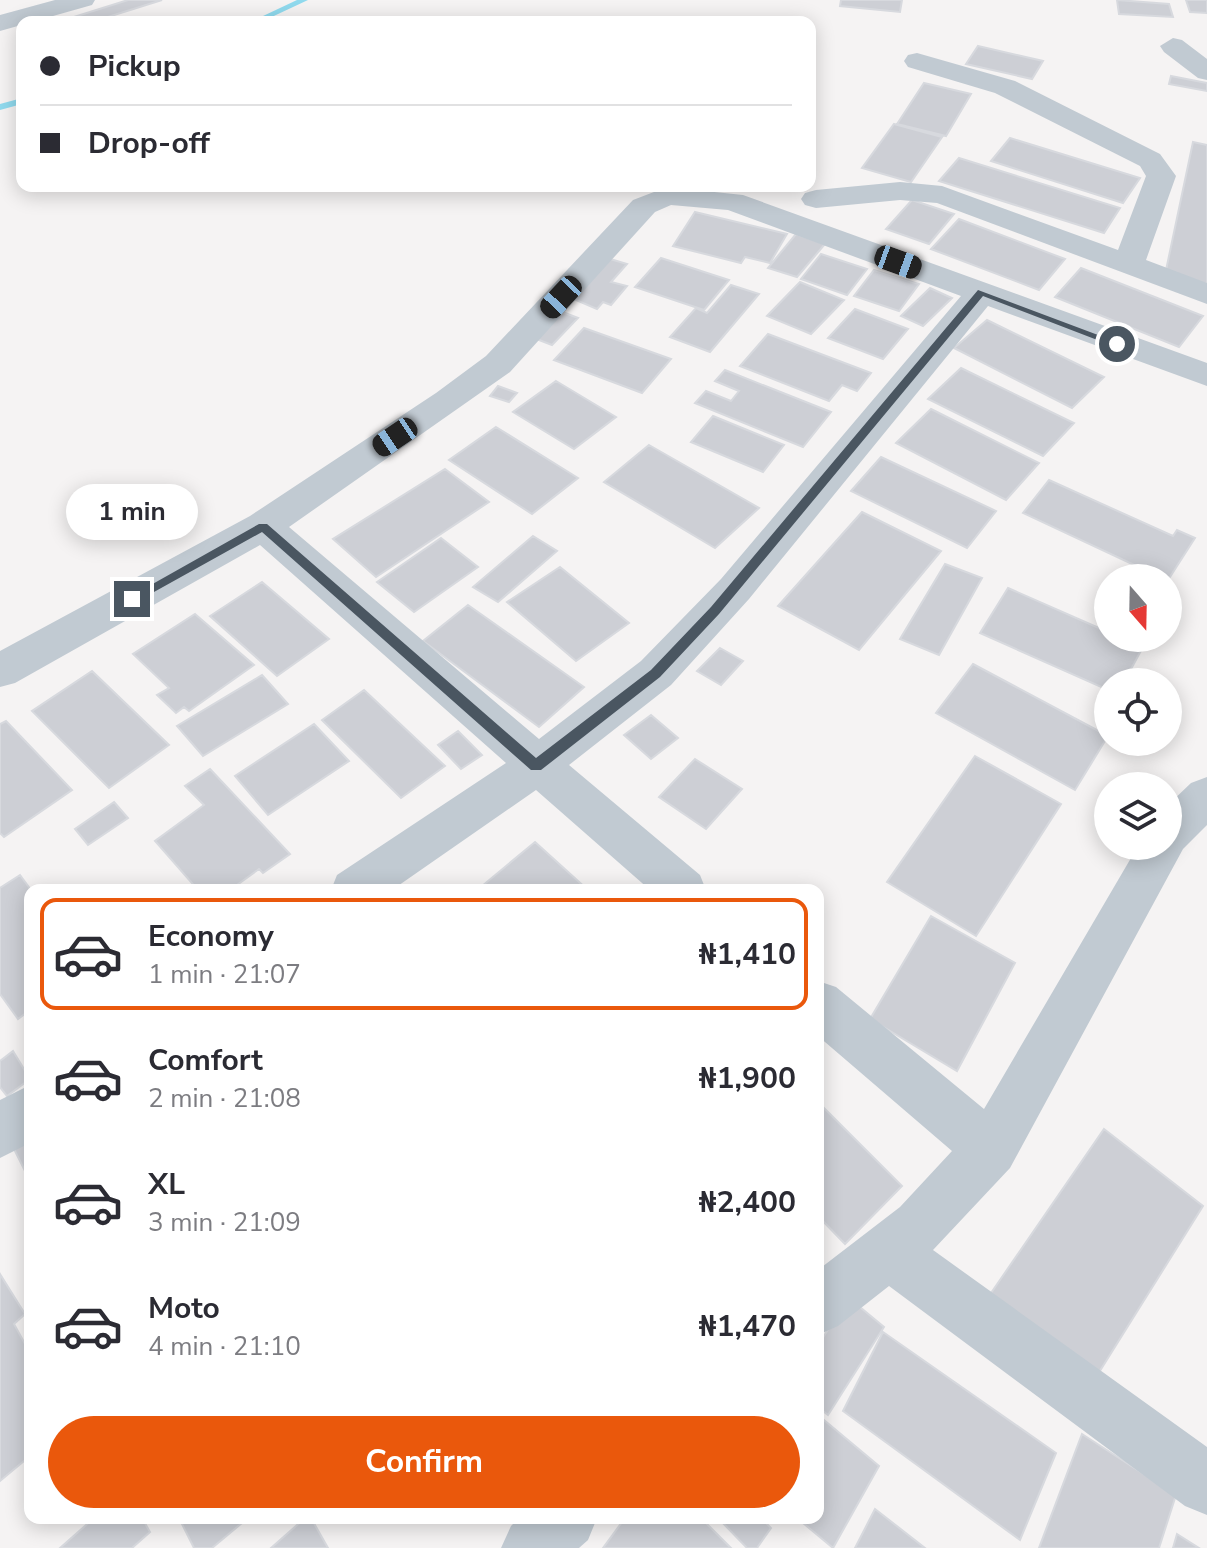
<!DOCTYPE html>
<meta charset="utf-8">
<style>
:root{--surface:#fff;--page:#f2f2f3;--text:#2b2b33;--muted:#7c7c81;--line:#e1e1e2;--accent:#ea580c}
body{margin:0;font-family:"Nunito Sans",sans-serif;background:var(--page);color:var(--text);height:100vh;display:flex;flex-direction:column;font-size:30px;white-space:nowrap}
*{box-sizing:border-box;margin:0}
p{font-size:26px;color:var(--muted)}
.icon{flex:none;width:44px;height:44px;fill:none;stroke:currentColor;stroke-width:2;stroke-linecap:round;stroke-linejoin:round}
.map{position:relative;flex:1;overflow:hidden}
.details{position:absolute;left:24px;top:884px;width:800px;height:640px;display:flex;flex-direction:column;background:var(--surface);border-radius:16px;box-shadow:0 4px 20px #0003}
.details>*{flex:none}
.banner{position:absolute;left:16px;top:16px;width:800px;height:176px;border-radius:16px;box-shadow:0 4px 20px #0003;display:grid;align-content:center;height:176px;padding:0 24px;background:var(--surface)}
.needle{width:52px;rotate:160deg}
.tools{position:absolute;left:1094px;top:564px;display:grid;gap:16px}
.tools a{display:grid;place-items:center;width:88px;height:88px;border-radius:50%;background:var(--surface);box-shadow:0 4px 20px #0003;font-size:40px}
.end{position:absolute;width:36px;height:36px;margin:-18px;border:10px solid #4a5661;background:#fff;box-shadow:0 0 0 4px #fff}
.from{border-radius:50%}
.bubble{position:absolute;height:56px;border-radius:28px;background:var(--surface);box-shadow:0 4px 20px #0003;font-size:26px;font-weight:700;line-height:56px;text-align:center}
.car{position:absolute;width:24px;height:48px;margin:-24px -12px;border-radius:10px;box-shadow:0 0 6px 2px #0007;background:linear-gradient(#222 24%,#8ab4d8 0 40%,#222 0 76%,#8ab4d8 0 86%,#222 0)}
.banner b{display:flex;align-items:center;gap:28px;height:76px;font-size:30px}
.banner b+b{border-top:2px solid var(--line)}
.banner i{width:20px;height:20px;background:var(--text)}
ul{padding:14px 0 0;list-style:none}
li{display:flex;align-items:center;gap:24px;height:112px;margin:0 16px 12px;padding:0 8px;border:4px solid transparent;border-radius:16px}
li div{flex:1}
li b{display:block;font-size:30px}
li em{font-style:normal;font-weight:700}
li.active{border-color:var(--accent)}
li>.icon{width:72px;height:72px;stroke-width:1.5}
.action{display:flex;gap:16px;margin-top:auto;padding:16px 24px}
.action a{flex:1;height:92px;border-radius:48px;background:var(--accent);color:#fff;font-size:32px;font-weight:700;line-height:92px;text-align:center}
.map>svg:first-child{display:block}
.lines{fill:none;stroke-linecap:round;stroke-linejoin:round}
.stream{fill:#90daee;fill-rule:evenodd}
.building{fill:#cdcfd5;stroke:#d7d9de;stroke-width:2}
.minor{fill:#c1cad2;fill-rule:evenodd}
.route{fill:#4a5661}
</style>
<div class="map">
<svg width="1207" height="1548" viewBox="0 0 1207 1548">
<rect width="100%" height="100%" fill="#f5f3f3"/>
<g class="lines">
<!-- stream -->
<path class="stream" d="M297,0h11l-47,22h-11z
M22,98v6l-22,6v-6z"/>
</g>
<!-- building -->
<path class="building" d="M128,0h34l-70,22h-34z
M841,0h61l-2,12 -60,-6z
M1117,0l52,4 4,13 -54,-3z
M1186,0h21v13l-17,-1z
M978,46l65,15 -11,18 -66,-15z
M1171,76l36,7v8l-38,-7z
M924,83l47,11 -25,42 -49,-12z
M894,124l48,13 -31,45 -49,-14z
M1010,138l130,40 -17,25 -132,-42z
M1193,142l14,3v139l-42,-9z
M959,158l161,50 -16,25 -165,-52z
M912,200l42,14 -25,30 -43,-15z
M695,212l92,22 -17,29 -25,-6 -4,6 -68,-17z
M959,219l106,40 -26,31 -108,-41z
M796,234l29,10 -28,33 -29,-9z
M821,254l46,15 -20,26 -46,-16z
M607,258l20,6 -16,18 16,4 -16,19 -8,-3 -6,7 -26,-11z
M661,258l68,22 -25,30 -69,-23z
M1081,268l122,48 -24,31 -124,-50z
M874,270l45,14 -20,27 -45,-15z
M800,282l44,18 -33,34 -44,-18z
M731,285l28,9 -49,58 -40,-15 26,-29 11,5z
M930,288l22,10 -29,28 -22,-10z
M855,309l53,20 -25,30 -55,-21z
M560,311l18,7 -26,27 -18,-7z
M987,320l117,57 -32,31 -118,-60z
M584,328l87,31 -29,34 -88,-33z
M768,334l103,39 -14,18 -15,-6 -13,16 -89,-35z
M961,368l113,55 -31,33 -115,-57z
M725,370l106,42 -28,35 -108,-44 11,-12 25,10 8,-10 -24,-10z
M556,381l60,36 -42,32 -61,-37z
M498,386l19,7 -8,9 -19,-6z
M931,409l108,54 -33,37 -110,-57z
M713,416l71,29 -21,27 -72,-30z
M496,427l82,51 -46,36 -83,-54z
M649,445l110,63 -44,40 -111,-66z
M881,457l115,54 -29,37 -116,-57z
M445,469l44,33 -113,75 -43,-38z
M1049,480l124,56 4,-6 18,8 -27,42 -6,-2 -139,-65z
M862,512l79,39 -82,99 -81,-44z
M533,536l24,15 -59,51 -25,-15z
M441,538l37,29 -64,45 -37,-30z
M945,564l37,14 -43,77 -39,-16z
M560,567l69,56 -53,38 -69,-59z
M262,582l67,57 -52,37 -67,-60z
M1008,588l100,44v6h15l20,9 -19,35h-16v8l-128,-57z
M468,605l116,82 -45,40 -116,-86z
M195,614l59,51 -65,46 -5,-4 -8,6 -19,-18 12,-7 -36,-34z
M720,648l23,13 -22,24 -24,-14z
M973,664l135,72 -33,54 -139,-77z
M92,671l77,74 -60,43 -77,-77z
M262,675l26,29 -85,52 -26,-30z
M364,690l81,76 -44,32 -79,-78z
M651,715l27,23 -27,21 -27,-24z
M6,721l66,69 -68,47 -4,-4v-109z
M314,724l35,37 -81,54 -33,-39z
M458,731l24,24 -21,14 -23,-24z
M975,756l86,48 -85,132 -89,-54z
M695,759l47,30 -36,40 -47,-32z
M210,769l80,85 -27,19 -4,-4 -29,21h-32l-43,-49 49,-36 -19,-19z
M114,802l14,16 -40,27 -13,-16z
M535,842l53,48h-102l-4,-4z
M20,875l11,15 -1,120 -12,9 -18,-25v-106z
M931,916l84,47 -58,108 -87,-52z
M13,1051l17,28 -23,17 -7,-9v-26z
M818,1102l84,84 -57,58 -27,-28z
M30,1123v47l-4,3 -18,-36z
M1104,1129l99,77 -110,176 -102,-89z
M0,1274l25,40 -11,10 16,29v103l-30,25z
M849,1298l35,29 -56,88 -10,-8v-62z
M883,1332l173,121 -36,87 -177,-129z
M818,1415l61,51 -46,82 -36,-30h21z
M1082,1434l94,61 -17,53h-120z
M875,1509l50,39h-70z
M94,1518h48l8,14 -18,16h-72z
M179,1518h69l-36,30h-18z
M305,1518h6l17,30h-57z
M625,1518h76l30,30h-128z
M718,1518h43l10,10 -14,20h-10z
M1177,1534l22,14h-26z"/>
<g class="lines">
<!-- minor -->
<path class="minor" d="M55,0h40l-3,5 -92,26v-16z
M1173,38l9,2 25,19v21l-9,-2 -34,-26 -4,-6z
M917,53l98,28 145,73 16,22 -30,84 61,23v21l-270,-101 -37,-3 -84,8 -11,-3 -4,-6 4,-6 11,-3 84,-8 42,4 176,64 28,-74 -6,-10 -145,-73 -87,-26 -4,-6 4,-6z
M667,187l76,8 464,168v23l-219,-80 -239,293 -78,86 -102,80 131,110 6,15h-56l-114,-100 -144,100h-61l6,-15 169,-112 -246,-218 -245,138 -15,4v-36l250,-135 186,-123 50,-37 147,-156zM671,205l57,5 233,86 -240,283 -80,82 -102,78 -250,-212 221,-155 145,-160z
M1207,777v48l-24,24 -173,319 -77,82 274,197v68l-22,-9 -296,-220 -51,40 -20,9v-65l82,-63 52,-56 -134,-115v-55l18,6 148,122 154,-263h30v-41l23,-22z
M30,1085v58l-30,15v-58z
M519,1518h78l-9,22 -9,8h-78l10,-22z"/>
</g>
<!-- route -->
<path class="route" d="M978,290l144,54 -9,2 -130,-50 -264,318 -59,63 -119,93h-10l-269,-238 -126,70 -10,-3 133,-75h8l269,234 115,-88 60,-63z"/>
</svg>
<div class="tools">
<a><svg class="needle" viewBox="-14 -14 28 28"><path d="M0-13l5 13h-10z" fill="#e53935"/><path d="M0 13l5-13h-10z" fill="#7c7c81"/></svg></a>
<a><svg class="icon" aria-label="locate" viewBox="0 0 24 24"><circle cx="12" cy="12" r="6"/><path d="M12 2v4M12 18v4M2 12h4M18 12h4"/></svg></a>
<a><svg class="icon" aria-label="layers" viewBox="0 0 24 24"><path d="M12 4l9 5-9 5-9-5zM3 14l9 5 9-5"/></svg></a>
</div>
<i class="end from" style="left:1117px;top:344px"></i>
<i class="end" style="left:132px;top:599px"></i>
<div class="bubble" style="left:66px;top:484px;width:132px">1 min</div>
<i class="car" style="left:898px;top:262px;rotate:110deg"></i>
<i class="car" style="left:561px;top:297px;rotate:223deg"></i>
<i class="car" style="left:395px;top:437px;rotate:236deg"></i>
<div class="banner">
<b><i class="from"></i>Pickup</b>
<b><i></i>Drop-off</b>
</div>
<section class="details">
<ul>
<li class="active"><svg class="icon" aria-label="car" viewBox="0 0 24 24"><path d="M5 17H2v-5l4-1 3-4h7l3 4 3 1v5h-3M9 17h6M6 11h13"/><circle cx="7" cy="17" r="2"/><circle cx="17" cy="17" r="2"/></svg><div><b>Economy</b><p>1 min · 21:07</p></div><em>₦1,410</em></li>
<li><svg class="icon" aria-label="car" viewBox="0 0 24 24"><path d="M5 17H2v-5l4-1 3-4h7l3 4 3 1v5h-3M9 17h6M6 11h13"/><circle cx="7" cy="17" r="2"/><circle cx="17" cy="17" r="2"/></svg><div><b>Comfort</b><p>2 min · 21:08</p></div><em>₦1,900</em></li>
<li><svg class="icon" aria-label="car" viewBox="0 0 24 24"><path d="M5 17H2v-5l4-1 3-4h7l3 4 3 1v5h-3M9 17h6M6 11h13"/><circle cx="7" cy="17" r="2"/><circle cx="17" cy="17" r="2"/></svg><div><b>XL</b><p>3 min · 21:09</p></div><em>₦2,400</em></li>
<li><svg class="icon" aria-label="car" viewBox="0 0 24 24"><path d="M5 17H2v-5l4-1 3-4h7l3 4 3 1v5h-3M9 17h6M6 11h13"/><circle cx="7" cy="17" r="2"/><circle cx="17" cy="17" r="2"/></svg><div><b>Moto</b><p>4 min · 21:10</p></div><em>₦1,470</em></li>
</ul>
<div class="action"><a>Confirm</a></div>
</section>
</div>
